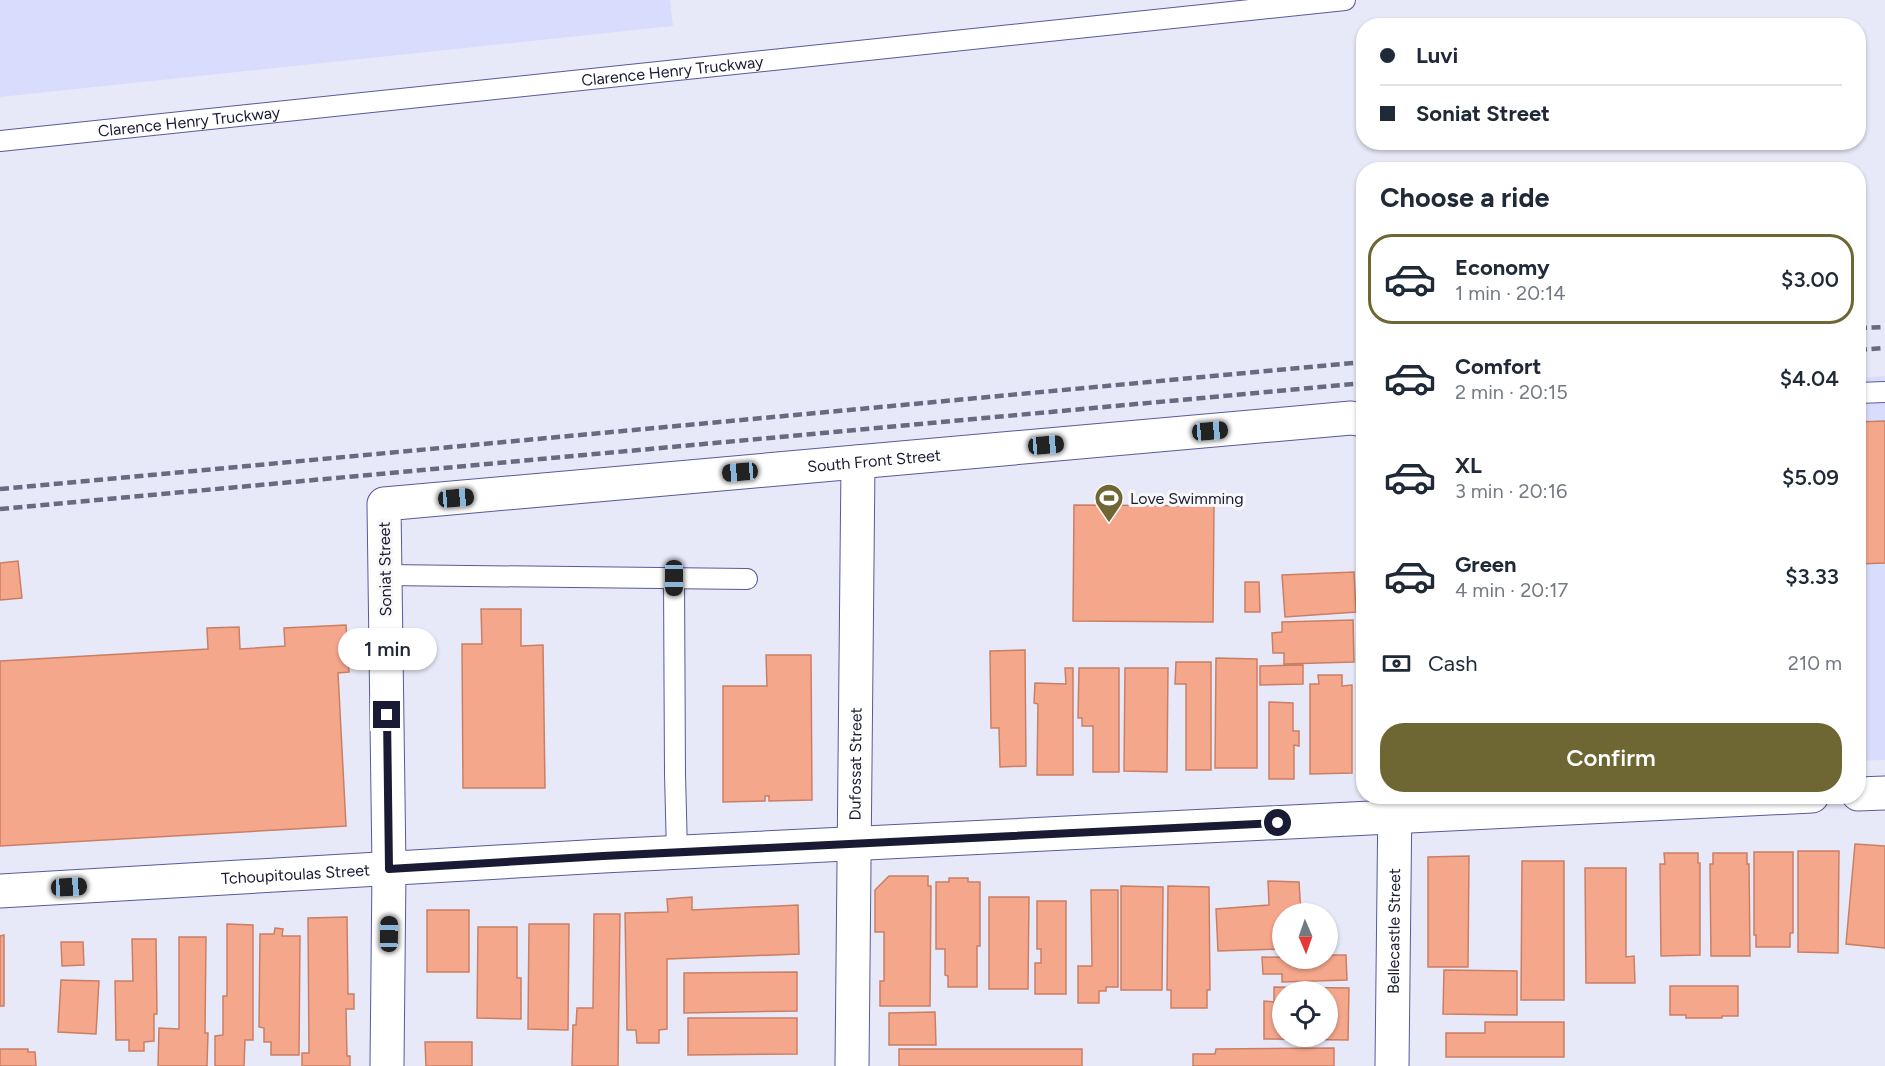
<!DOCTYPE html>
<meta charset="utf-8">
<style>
:root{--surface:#fff;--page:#f2f2f3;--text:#1f2937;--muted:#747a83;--line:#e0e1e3;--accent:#6e6633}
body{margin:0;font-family:Figtree,sans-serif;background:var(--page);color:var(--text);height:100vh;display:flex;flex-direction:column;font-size:22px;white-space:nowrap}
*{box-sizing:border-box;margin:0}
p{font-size:20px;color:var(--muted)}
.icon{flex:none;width:33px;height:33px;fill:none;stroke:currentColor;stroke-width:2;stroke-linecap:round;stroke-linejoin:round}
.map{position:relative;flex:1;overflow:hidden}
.drawer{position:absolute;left:1356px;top:162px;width:510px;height:642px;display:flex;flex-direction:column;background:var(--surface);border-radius:24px;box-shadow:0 2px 4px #0004}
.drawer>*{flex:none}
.banner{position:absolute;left:1356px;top:18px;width:510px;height:132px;border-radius:24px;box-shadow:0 2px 4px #0004;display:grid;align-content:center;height:132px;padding:0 24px;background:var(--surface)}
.needle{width:39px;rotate:178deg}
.controls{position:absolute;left:1272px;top:903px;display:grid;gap:12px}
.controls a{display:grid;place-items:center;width:66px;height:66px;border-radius:50%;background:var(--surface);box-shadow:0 2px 4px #0004;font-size:30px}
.end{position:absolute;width:27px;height:27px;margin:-14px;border:8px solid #191a34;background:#fff;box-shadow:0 0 0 3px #fff}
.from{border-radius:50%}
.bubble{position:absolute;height:42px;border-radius:21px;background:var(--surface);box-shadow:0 2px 4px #0004;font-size:20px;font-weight:600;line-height:42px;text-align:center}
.car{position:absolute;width:18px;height:36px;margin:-18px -9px;border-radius:8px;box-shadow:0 0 4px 2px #0007;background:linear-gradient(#222 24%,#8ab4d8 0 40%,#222 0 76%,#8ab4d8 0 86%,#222 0)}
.banner b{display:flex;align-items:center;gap:21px;height:57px;font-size:22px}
.banner b+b{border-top:2px solid var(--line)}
.banner i{width:15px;height:15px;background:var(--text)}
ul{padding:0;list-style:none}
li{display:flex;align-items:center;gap:18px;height:90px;margin:0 12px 9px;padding:0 12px;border:3px solid transparent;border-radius:24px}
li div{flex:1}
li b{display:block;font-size:22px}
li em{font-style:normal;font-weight:600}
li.selected{border-color:var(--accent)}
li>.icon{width:54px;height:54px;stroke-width:1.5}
h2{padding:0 24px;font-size:27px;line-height:72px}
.pay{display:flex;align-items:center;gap:15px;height:66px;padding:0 24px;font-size:22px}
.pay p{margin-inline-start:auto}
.primary-button{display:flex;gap:12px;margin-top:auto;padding:12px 24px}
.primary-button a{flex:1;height:69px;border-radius:24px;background:var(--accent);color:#fff;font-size:24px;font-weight:600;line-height:69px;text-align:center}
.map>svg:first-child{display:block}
.built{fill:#d9ddfd}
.building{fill:#f5a78c;stroke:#ca7f64;stroke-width:1.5;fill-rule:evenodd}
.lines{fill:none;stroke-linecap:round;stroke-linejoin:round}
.service-casing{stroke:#575a9a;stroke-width:22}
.minor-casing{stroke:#575a9a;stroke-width:35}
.tertiary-casing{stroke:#575a9a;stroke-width:35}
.service{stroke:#fff;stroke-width:20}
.minor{stroke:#fff;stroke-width:33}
.tertiary{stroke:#fff;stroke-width:33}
.rail{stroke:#696a80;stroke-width:4.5;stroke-dasharray:9 4.5;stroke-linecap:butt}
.route{stroke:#191a34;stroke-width:8}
.labels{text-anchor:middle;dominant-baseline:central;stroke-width:6;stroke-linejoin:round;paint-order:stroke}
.street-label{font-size:16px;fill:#191a34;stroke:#f8f8f8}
.poi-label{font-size:16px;fill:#191a34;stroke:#f8f8f8;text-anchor:start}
</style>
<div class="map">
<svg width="1885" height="1066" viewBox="0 0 1885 1066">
<rect width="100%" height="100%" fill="#e7e9f8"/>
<!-- built -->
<path class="built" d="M0,0h670l3,26 -673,71z
M1885,376v384l-26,1 -1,-383z"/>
<!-- building -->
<path class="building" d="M1885,421v142l-27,1v-142z
M1074,505l140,1 -1,116 -140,-1z
M18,561l4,37 -22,2v-37z
M1354,572l2,40 -71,5 -3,-42z
M1245,582h14l1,30h-15z
M481,609h40v37l22,-1 2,143h-82l-1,-144h20z
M1353,620l1,42 -70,2v-11h-11l-1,-20 10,-1v-10z
M346,625l3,47 -11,1 8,153 -346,20v-185l208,-12 -1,-21 32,-1 1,22 45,-3 -1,-18z
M1025,650l1,116 -26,1 -1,-39h-8l-1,-77z
M766,655h45l1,145 -43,1v-5h-4v5l-42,1v-116h44z
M1216,658l41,1v109h-42z
M1176,662h35v108h-25v-86h-11z
M1303,665v19l-43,1v-19z
M1065,668h8v107h-36l1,-71 -4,-1 1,-20 31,1z
M1079,668h40v104h-26v-46h-11v-8h-4z
M1125,668h43l-1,104 -43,-1z
M1318,675h24v11l10,-1v88l-42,1v-90h9z
M1269,702l24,1v28h6v15l-5,-1v34h-25z
M1855,844l30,2v102l-39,-4z
M1798,851h41l-1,102 -40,-1z
M1754,852h39v81h-3v14h-34v-12h-2z
M1664,853h34v10h2v92l-39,1 -1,-92h5z
M1713,853h34v11h2l1,92h-39l-1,-92h3z
M1469,856l-1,111h-40v-110z
M1522,861h42v139h-43z
M1585,868h41v89l8,-1 1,27h-49z
M889,876h39v10h3l-1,120h-50v-25h4v-49h-9v-42z
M949,878h19v4h12v64h-3v41h-29v-11l-3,-1v-26h-9v-67h13z
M1268,881l31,1 2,32h-19v35l-64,2 -2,-42 53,-4z
M1121,886l42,1 -1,103h-41z
M1168,886l41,1 1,103h-3v18h-36v-18h-4z
M1091,890h27v97h-12v4h-7v12h-21v-37h14z
M692,897v13l106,-5 1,49 -132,5v70l-8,1v13h-22l-1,-13h-9l-2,-117 43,-1 -1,-13z
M989,897h40l-1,92h-39z
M1037,901h29v93h-31v-31h6v-14h-4z
M427,910h42v62h-42z
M594,914h26l-2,152h-46l1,-41h3l1,-17h16z
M347,917l1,77h6v15h-8l1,47h3v10h-48v-13h7l-1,-135z
M227,924l26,1v115h-8l-1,26h-29v-30l8,-1v-39h4z
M529,924h40l-1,106 -40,-1z
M478,927h39v51h4v41l-44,-1z
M275,928l8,1 -1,7h18l-1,119h-28v-13h-7v-14l-5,-1 1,-93h14z
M4,935v71h-4v-70z
M179,937h27l-1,96h3l-1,33h-49l1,-38 20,1z
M132,939h24l1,75h-3v27l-10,1v9h-15v-11h-13l-1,-59h18z
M61,942h22l1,23 -22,1z
M1328,955h18l1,25 -65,2v-8h-19l-1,-17 66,1z
M1444,970l73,1v44l-74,-1z
M797,972v39l-113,2v-40z
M61,980l38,1 -3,53 -38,-2z
M1670,986h68v30h-16v2h-36v-3h-16z
M1274,987l75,1 -1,52 -84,-1v-38l10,1zM1282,992h46v44h-46z
M935,1012l1,33h-47v-32z
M688,1018h109v36l-109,1z
M1485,1022h79v35h-118v-24h39z
M425,1042h47v24h-46z
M1334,1048v18h-141v-12h22l1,-5z
M0,1049h28v3h7l1,14h-36z
M899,1049h183v17h-183z"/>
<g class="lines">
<!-- service casing -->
<g class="service-casing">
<g id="service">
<path id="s1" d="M0,141l1345,-141"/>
<path d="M1858,393l27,-1"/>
<path d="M385,575l362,4"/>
<path d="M674,578l1,196 2,79"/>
</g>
</g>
<!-- minor casing -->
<g class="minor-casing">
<g id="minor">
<path id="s2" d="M387,1066l2,-197 -5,-365 967,-86 13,2"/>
<path id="s3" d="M852,1066l6,-604"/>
<path id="s4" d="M1392,1066l3,-270"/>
</g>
</g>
<!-- tertiary casing -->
<g class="tertiary-casing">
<g id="tertiary">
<path d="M1858,794l27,-1"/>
<path id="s5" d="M0,891l603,-35 1209,-60"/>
</g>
</g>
<!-- service -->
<use href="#service" class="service"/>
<!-- minor -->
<use href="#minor" class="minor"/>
<!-- tertiary -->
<use href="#tertiary" class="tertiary"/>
<!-- rail -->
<path class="rail" d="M1858,328l27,-1
M1858,350l27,-2
M0,489l1364,-127
M0,509l1364,-126"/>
</g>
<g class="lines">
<!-- route -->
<path class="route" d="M387,715l2,154 214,-13 675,-33"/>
</g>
<!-- icons -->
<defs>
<g id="stadium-pin" transform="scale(1.5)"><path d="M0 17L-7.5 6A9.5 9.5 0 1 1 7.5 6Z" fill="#6e6633" stroke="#f8f8f8"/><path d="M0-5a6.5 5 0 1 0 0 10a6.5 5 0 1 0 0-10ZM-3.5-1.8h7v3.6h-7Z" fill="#fff"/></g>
</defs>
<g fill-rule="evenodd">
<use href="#stadium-pin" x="1109" y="498"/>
</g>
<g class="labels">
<!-- street labels -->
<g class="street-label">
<text stroke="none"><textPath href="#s1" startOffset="676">Clarence Henry Truckway</textPath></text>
<text stroke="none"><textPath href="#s1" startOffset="190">Clarence Henry Truckway</textPath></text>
<text stroke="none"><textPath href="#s2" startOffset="1054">South Front Street</textPath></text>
<text transform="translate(385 569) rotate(-91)">Soniat Street</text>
<text stroke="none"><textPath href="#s3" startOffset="302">Dufossat Street</textPath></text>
<text stroke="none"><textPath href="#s5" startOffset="296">Tchoupitoulas Street</textPath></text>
<text stroke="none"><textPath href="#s4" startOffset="135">Bellecastle Street</textPath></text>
</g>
<!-- poi labels -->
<g class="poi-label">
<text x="1130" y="498">Love Swimming</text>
</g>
</g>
</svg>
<div class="controls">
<a><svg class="needle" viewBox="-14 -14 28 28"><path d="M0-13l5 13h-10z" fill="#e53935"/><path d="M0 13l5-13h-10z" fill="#747a83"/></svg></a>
<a><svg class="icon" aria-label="locate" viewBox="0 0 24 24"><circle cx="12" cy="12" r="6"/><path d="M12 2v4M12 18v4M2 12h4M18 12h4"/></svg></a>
</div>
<i class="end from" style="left:1278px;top:823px"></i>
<i class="end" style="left:387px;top:715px"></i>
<div class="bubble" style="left:338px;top:628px;width:99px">1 min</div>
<i class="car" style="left:1210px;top:431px;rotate:85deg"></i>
<i class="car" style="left:1046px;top:445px;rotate:85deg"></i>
<i class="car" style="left:740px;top:472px;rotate:265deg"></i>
<i class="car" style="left:456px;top:498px;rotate:85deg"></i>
<i class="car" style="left:674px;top:578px;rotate:180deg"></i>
<i class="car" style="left:69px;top:887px;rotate:87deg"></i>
<i class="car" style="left:389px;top:934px;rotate:1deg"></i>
<div class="banner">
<b><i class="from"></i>Luvi</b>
<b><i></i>Soniat Street</b>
</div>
<section class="drawer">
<h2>Choose a ride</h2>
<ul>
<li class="selected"><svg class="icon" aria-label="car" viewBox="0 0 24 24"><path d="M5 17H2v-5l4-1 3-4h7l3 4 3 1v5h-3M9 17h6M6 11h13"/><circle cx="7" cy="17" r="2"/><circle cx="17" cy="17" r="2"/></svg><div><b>Economy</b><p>1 min · 20:14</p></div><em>$3.00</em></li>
<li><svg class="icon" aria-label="car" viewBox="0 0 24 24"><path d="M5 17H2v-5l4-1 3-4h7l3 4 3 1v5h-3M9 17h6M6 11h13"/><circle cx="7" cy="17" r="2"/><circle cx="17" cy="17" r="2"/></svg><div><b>Comfort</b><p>2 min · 20:15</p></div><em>$4.04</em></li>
<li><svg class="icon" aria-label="car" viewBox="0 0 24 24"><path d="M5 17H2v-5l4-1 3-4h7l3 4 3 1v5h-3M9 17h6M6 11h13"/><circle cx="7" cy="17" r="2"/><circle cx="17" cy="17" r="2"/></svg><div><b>XL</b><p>3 min · 20:16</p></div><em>$5.09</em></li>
<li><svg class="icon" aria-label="car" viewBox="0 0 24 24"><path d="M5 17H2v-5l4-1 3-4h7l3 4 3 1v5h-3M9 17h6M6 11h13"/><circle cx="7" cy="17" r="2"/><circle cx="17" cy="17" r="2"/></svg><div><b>Green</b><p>4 min · 20:17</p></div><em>$3.33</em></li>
</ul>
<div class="pay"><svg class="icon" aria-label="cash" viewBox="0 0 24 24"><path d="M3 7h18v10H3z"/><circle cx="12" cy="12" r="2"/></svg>Cash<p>210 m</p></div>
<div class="primary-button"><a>Confirm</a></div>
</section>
</div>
